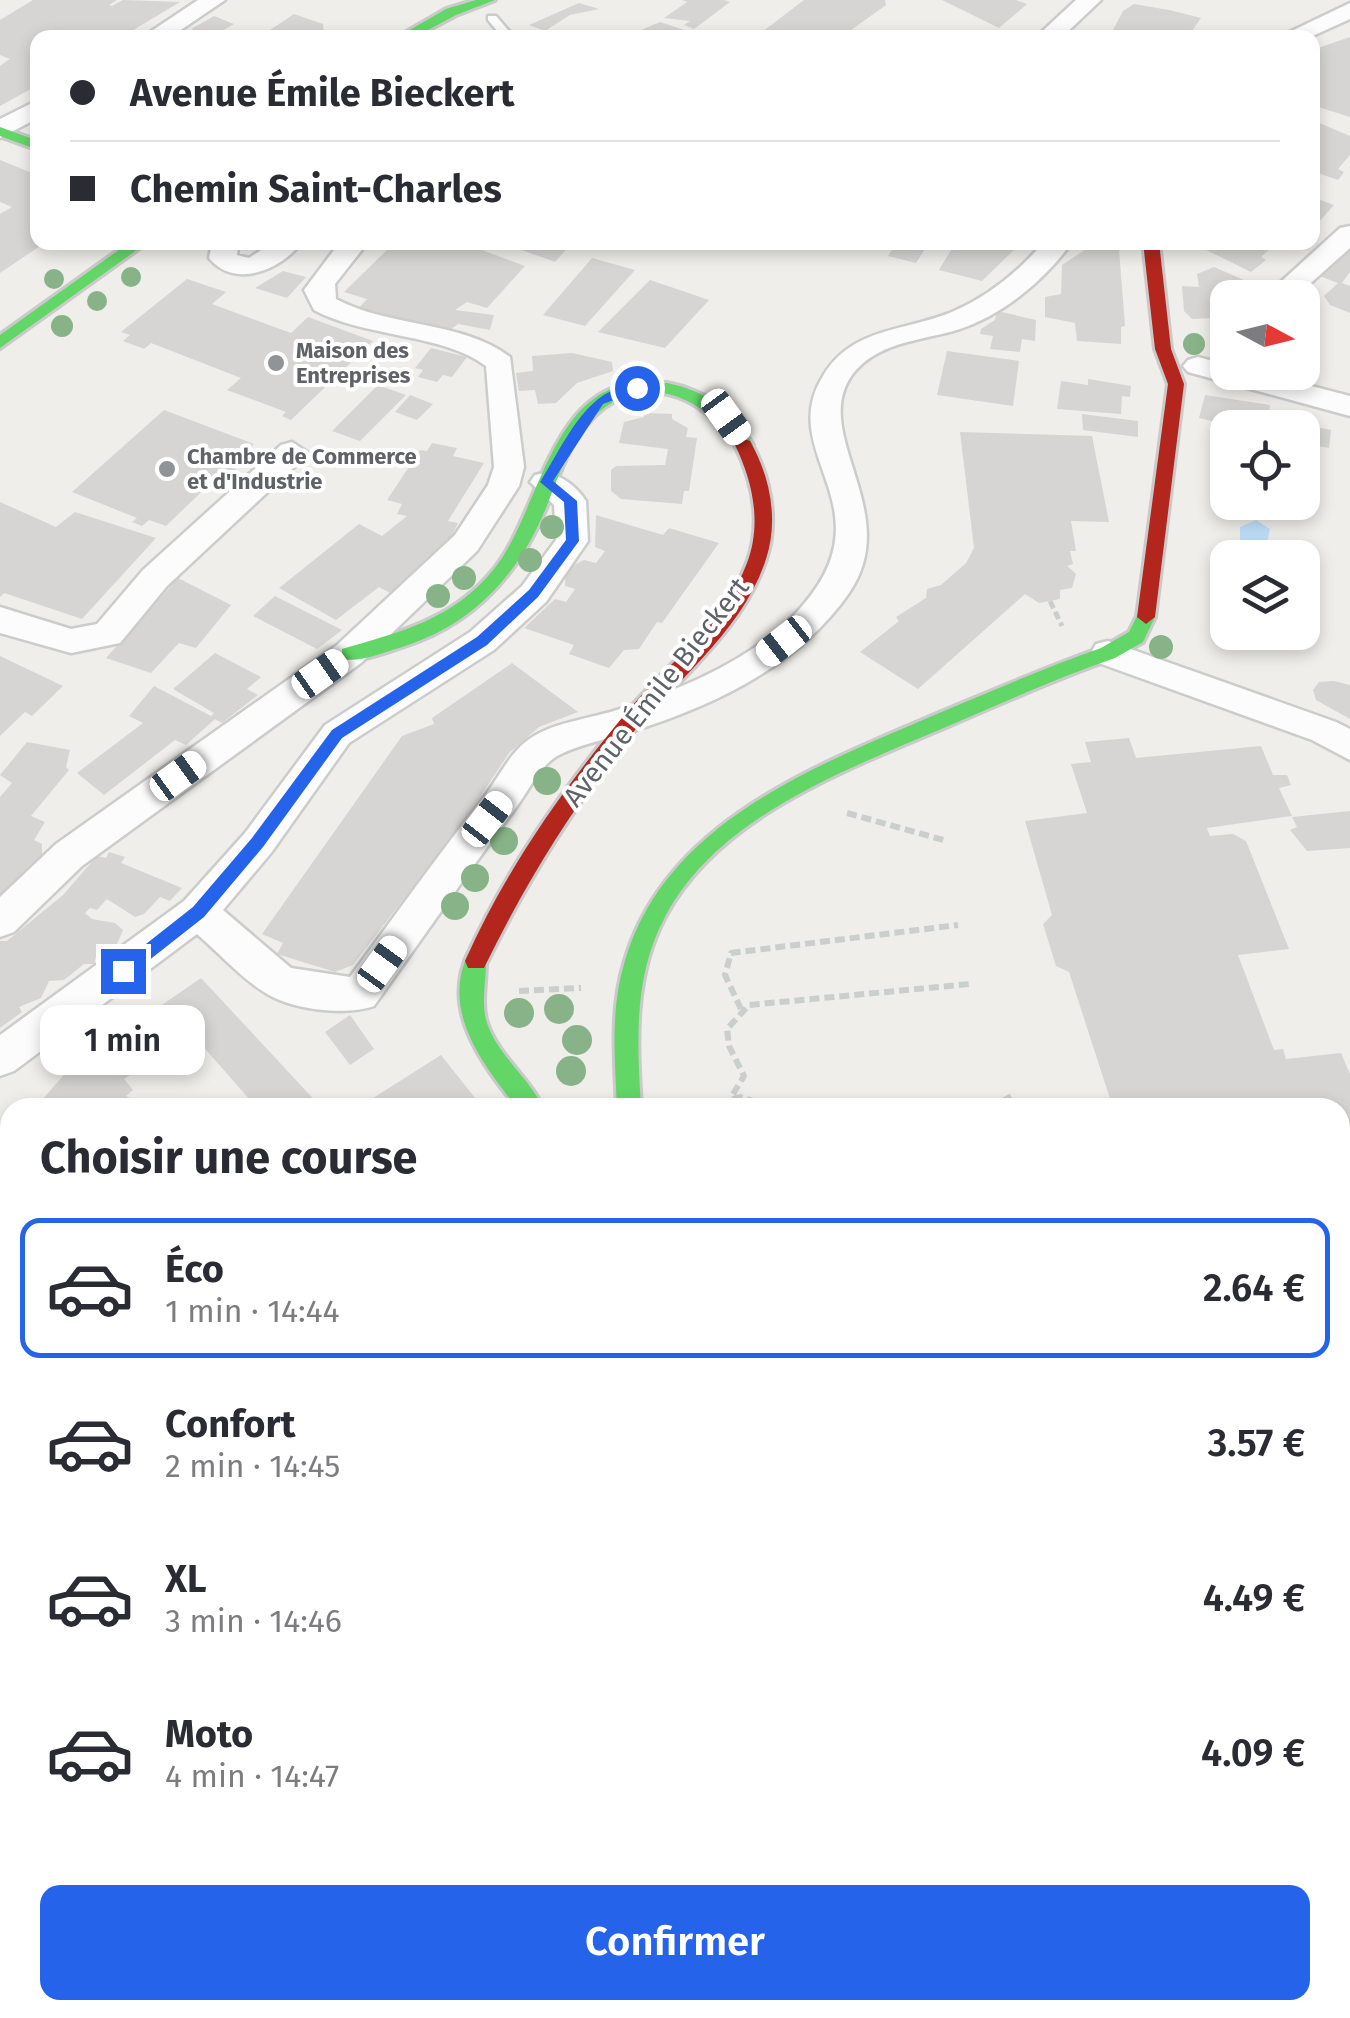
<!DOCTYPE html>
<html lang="fr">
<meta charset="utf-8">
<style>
:root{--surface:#fff;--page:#f2f2f3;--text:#2b2b33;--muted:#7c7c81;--line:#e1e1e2;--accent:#2563eb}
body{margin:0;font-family:"Fira Sans",sans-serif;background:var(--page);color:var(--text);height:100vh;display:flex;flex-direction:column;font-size:38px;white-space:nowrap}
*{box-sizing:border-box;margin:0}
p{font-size:32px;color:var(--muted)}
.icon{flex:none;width:55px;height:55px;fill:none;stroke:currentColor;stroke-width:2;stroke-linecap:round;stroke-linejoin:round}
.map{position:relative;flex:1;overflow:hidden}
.details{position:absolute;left:0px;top:1098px;width:1350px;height:922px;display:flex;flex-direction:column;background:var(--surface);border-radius:30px 30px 0 0;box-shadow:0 5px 15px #0003}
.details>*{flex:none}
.top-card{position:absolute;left:30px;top:30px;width:1290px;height:220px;border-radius:20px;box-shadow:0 5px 15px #0003;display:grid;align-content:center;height:220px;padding:0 40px;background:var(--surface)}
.needle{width:65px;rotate:97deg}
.tools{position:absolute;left:1210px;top:280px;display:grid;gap:20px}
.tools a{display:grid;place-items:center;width:110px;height:110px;border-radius:20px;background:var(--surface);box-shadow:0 5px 15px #0003;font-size:50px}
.end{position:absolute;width:45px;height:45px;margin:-22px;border:12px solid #2563eb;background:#fff;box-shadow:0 0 0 5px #fff}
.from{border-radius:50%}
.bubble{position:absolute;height:70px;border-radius:20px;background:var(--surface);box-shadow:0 5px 15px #0003;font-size:32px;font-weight:600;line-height:70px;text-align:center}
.car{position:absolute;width:30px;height:60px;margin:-30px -15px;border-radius:12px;box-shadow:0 0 8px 2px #0007;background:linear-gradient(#fff 24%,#345 0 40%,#fff 0 76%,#345 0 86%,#fff 0)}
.top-card b{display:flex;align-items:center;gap:35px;height:95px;font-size:38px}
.top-card b+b{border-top:2px solid var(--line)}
.top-card i{width:25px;height:25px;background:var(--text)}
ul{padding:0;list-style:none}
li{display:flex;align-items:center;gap:30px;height:140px;margin:0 20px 15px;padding:0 20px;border:5px solid transparent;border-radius:20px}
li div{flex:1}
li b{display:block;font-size:38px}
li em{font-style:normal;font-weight:600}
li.active{border-color:var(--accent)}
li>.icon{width:90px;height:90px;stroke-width:1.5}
h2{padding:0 40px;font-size:45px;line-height:120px}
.cta{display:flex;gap:20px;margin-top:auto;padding:20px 40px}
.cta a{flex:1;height:115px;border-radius:20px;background:var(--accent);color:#fff;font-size:40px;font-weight:600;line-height:115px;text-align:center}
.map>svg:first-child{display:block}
.water{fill:#bfe0f9}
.building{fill:#d6d5d3}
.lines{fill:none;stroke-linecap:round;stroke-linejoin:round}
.lane-casing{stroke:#cbcccc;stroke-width:5}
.street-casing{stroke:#cbcccc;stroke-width:5}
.fast-casing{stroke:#cacacb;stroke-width:6}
.jam-casing{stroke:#cacacb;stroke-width:6}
.path-far1{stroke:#cacfcc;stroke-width:5;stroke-dasharray:8 4;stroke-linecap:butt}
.path{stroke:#cacfcc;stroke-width:6;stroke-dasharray:10 5;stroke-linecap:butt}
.lane{fill:#fdfcfc;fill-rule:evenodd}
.street{fill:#fdfcfc;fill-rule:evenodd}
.fast{fill:#63d668;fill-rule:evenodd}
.jam{fill:#b3261e;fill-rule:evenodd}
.tree{fill:#88b388}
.route{fill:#2563eb}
.poi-dot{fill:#919496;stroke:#fff;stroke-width:4}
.labels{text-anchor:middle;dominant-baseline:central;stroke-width:8;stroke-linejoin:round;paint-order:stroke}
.far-poi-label{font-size:22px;font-weight:bold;fill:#5f6368;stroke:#fff;text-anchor:start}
.street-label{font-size:28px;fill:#5f6368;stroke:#fff}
</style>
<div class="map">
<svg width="1350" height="2018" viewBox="0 0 1350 2018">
<rect width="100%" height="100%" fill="#efeeea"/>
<!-- water -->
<path class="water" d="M1256,520l14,9 -6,28 -32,-3 -1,-9 9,-5v-13z"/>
<!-- building -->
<path class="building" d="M33,0h84l-8,5 3,1 11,-6 57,2 -60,36h-82v47l-38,21v-40l10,-7 -10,-4v-35z
M682,0h42l6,2 -36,27 -10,-4 6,-4 -26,-3 23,-16z
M804,0h81l1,5 -46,33h-86z
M942,0h74l11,4 -28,24z
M579,3l20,6 -29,6 -25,16 -16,-6z
M1134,4l35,6 32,8 -14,20 -77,-2 13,-25z
M294,14l29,10 1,14h-66z
M214,16l20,8 -22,13 -21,-8z
M660,22l27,9 -9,7h-20l-17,-8z
M1350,37v80l-38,-12v-55z
M1312,120l38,16v19l-12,14 6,3 -6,8 -26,-9z
M0,160l37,15 -6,3 7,7v57h8l-46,31v-59l12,-7 -12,-5z
M1312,197l22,8 -22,25z
M395,242h65l65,24 -38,42 -20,-6 -12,8 39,5 -4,15 -32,-6 -11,8 -90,-22 10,-11 -23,-7z
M499,242h74l-18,20z
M897,242h11l17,7 -9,14 -28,-7z
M956,242h66l-40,39 -43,-11z
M1190,242h68l13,6 -10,9 5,3 -15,12z
M1350,246v26l-8,11 8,3v27l-20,-8 -6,-9 14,-13 -24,-9z
M1089,247l30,2 6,77 -4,1v17l-44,-3 -2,-18 -30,-6v-20l16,-3 1,-29z
M592,258l43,12 -50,56 -42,-11z
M1214,267l30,13 -26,12 10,3v8l-15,15 -21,1 -8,-8 -2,-25 17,1 -2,-13z
M283,271l23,6 -19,21 -32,-10z
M187,279l39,13 -14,12 79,29 17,-16 65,24 -82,79 -9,-4 4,-4 -59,-22 14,-12 -90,-35 -7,6 -21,-8 7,-6 -9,-3z
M650,280l59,20 -44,48 -67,-16z
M997,311l39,9 -1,21 -13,-2 -2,13 -30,-3 3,-13 -13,-2 1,-5 14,-9z
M431,348l36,9 -15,20 -9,-2 -6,7 -19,-5 5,-7 -8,-2z
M947,351l72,10 -6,45 -76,-11z
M572,353l40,9 1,9 -36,12 -21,20 -18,1 -3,-14 -16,1 -3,-18 17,-2 -1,-15z
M1088,379l43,7 -1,11 -8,-1 -1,18 -64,-5 4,-28 27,4z
M378,385l28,10 -46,46 -28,-10z
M410,395l23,9 -16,16 -22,-8z
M1205,395l65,10 -3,23 -39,2 -8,-1v-6l-21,-5z
M164,410l90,34 -24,23 10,4 -9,8 -12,-4 -53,51 -17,-6 -7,6 -10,-4 5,-4 -65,-26z
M645,413l27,1v5l16,9 -2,9 11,1 -8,53h-5l-2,13 -61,-5 -10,-8v-21l5,-4 49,-1 3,-16 -49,-6 5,-21 20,-5z
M1082,414l56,7v16l-55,-7z
M1277,419l54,11 -2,18 -27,-5v-15h-27z
M960,432l132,4 17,86 -38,-1 5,30h-6l3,13 -6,2 9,8 -4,14 -12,2v9l-21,4 -14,-9 -107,95 -58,-37 39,-31 -3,-4 30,-19 1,-9 14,-4 25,-22 8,-15z
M432,443l25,5 -4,8 31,7 -36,58 10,2 -8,16 -44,46 -14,9 -13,-7 -43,33 -57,-32 80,-64 23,12 25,-20 -10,-2 5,-10 -15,-4 33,-50 7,1z
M0,502l56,25 19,-15 81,26 -74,81 -78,-26 -4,4z
M596,515l67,20 6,-7 50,15 -57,80 -5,-1 -18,27 -15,1 -15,18 -40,-14 5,-9 -50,-17 31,-29 11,3 9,-13 -10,-3 1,-17 18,-9 12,3 9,-12 -10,-4z
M178,578l53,27 -35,43 -17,-5 -28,30 -45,-15z
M275,596l67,34 -25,19 -64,-33z
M215,653l46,24 -14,12 11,6 -36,28 -7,-4 -29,26 -11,-5 -71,55 -27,-22 66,-50 -14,-7 25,-30 57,30 3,-3 -41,-24z
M0,656l63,30 -31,30 -7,-4 -25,24z
M512,663l66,49 -39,15 -30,26 -43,65 -113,147 -18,7 -58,-18 6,-11 -21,-9 140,-198 32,-12 -2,-6z
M1334,681l16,4v34l-34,-19 -3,-10 6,-8z
M1129,738l7,20 125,-12 12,29h14l4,10 -12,3 13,28 -85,12 3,8 23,-2 13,7 43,108 -51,6 36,95 9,-1 3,10 55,-6 9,21v49l-10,1v-16h-227l-44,-136 -13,-6 -13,-42 9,-9 -27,-94 62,-8 -16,-49 20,-2 -6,-20z
M27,742l43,8 -4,17 3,3 -38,46 14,6 -11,18 8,4v11l-16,21 -26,22v-101l12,-14 -12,-8z
M1350,811v37l-43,3 -17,-21 7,-3 -5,-10z
M109,852l16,5 -4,6 61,25 -12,13 -10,-4 -16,17 -9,3 -28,-18 -10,11 -7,-2 -5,5 7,6 23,4 8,7 -6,14 -21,13 -2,7h-10l-20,16 -15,1 -8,17 -22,9 3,5 -22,16v-87h7l56,-46 34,-39 9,2z
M201,978l121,130h-65l-64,-73 -69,44 9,11 -7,6 23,12h-114l34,-39z
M350,1015l24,34 -24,16 -25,-33z
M441,1055l42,53h-107l-6,-8z
M10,1136v271l-10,-7v-247z
M1350,1226v63l-10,-12v-45z
M1340,1316l10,13v23l-10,7z
M0,1460l10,1v74l-10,-1z
M1350,1494v101l-10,4v-95l1,-6z
M1350,1654v91l-10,5v-92z
M10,1722v95l-10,1v-95z
M356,2010h209v8h-209z
M1143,2010h134l3,8h-134z"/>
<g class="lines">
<!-- lane casing -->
<g class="lane-casing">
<path id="lane" d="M488,16h8l19,22h-12l-15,-18z
M10,1901v28l-10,1v-28z
M64,2010h28l-1,8h-28z
M592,2010h68l-3,8h-68z"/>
</g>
<!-- street casing -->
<g class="street-casing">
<path id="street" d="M198,0h27l-56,38h-28z
M1076,0h25l-40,38h-26z
M1350,3v16l-42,19h-31z
M38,100v18l-38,20v-19z
M1350,226v22l-56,50h-31l77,-70z
M212,242h27l-2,13 12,3 24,-16h29c-20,27 -67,48 -93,16z
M340,242h28l-33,42 1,15c54,29 125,21 174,58l14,110 -5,19 -42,65 -116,112 -279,203 -68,66 -14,5v-40l56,-53 281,-199 118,-110 33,-50 6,-18 -8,-101c-44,-33 -120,-28 -172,-56l-10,-20z
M1044,242h28c-27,38 -68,72 -112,87 -35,11 -78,12 -104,41 -52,59 50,141 -7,223 -50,72 -132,111 -213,137 -25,9 -55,13 -79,26 -18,11 -29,36 -42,53 -48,65 -94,131 -141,197 -29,10 -83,4 -110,-14 -24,-15 -45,-39 -67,-58l-183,137 -14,5v-41l184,-134 61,-68 80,-108 145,-93 52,-46 34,-46 -2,-35 -24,-23 5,-7c20,-6 40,9 51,26l2,40 -42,61 -52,48 -145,93 -78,110 -48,57 68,58 59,9c45,-62 89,-123 136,-183 13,-17 24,-41 42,-54 23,-17 59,-21 86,-29 61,-19 134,-49 180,-96 102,-106 -21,-159 29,-239 30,-50 83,-44 131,-65 35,-15 65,-40 90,-69z
M1198,357l30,8v7h30l92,24v20l-162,-44 -5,-6 5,-6z
M292,442l15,10 -4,7 -136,127 -47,57 -49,10 -71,-20v-26l71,22 26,-5 46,-54 138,-125z
M1108,641l228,81 14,7v31l-38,-20 -216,-78 -5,-9 5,-9z
M1350,1139v41l-10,3v-41z
M1350,1397v49l-10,5v-50z
M0,1529h10v50h-10z
M1350,1789v54l-10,4v-54z"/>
</g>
<!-- fast casing -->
<g class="fast-casing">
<path id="fast" d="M476,0h19l-39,15 -43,23h-17l50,-29z
M0,127l38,14v9l-38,-14z
M130,242h18l-148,106v-13z
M667,383c40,8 65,27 86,62l-3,4h-12c-35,-57 -103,-82 -152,-24 -19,23 -29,56 -40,83 -28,68 -74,117 -144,139 -17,5 -43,16 -60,12v-10c59,-17 112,-30 152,-80 44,-54 55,-172 135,-185 12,-2 26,-1 38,-1z
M1146,610l9,7 -12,25 -28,16c-58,20 -113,45 -169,69 -98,42 -226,88 -280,188 -33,60 -29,126 -25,193h-24c-2,-48 -7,-97 7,-144 38,-137 182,-194 301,-245 58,-24 116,-50 176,-71l28,-16 10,-20z
M476,952l8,2c6,14 -5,45 3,69 11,33 42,54 56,85h-26c-34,-44 -76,-96 -49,-154z"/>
</g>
<!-- jam casing -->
<g class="jam-casing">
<path id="jam" d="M1143,242h16l12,107 13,35 -29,233 -9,7 -9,-7 31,-233 -13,-35z
M744,439l6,2c20,35 29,79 16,118 -23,72 -93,124 -140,182 -57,71 -102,145 -142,227h-16l-3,-7c42,-94 101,-177 167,-255 39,-45 93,-85 115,-143 15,-39 6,-81 -12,-118z"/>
</g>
<!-- path-far1 -->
<path class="path-far1" d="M1050,601l12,25"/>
<!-- path -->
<path class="path" d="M847,813l100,28
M519,991l62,-3
M741,1009l-16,-34 6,-22 227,-28
M733,1094l11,-18 -15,-30 -2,-17 22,-24 221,-21
M704,1108l36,-11 35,11
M989,1108l23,-12"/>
<!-- lane -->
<use href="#lane" class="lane"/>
<!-- street -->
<use href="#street" class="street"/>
<!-- fast -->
<use href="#fast" class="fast"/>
<!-- jam -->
<use href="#jam" class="jam"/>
</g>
<!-- trees -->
<g class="tree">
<circle cx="131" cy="277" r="10"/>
<circle cx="54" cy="279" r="10"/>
<circle cx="97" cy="301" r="10"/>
<circle cx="62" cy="326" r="11"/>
<circle cx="1194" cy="344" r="11"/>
<circle cx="552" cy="527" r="12"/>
<circle cx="530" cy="560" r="12"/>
<circle cx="464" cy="578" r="12"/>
<circle cx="438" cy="596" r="12"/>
<circle cx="1161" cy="647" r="12"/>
<circle cx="547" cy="781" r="14"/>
<circle cx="504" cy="841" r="14"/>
<circle cx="475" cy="878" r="14"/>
<circle cx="455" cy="906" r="14"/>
<circle cx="559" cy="1009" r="15"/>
<circle cx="519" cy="1013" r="15"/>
<circle cx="577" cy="1040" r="15"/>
<circle cx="571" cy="1071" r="15"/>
</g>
<!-- route -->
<path class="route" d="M641,385v5l-38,14 -50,77 24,20 2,40 -41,56 -51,48 -145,93 -79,109 -59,70 -75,59h-11v-10l75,-59 59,-69 80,-108 145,-93 52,-47 37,-50 -2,-38 -24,-20c25,-39 48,-100 101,-97z"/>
<!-- markers -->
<g class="poi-dot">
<circle cx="276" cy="363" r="10"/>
<circle cx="167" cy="469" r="10"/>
</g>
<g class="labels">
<!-- far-poi labels -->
<g class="far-poi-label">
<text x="296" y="350">Maison des<tspan x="296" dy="25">Entreprises</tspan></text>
<text x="187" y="456">Chambre de Commerce<tspan x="187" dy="25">et d'Industrie</tspan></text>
</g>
<!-- street labels -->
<g class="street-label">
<text transform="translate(656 692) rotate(-52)">Avenue Émile Bieckert</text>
</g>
</g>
</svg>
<div class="tools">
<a><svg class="needle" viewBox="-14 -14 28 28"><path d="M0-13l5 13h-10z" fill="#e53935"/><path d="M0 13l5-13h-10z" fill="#7c7c81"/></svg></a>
<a><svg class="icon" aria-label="locate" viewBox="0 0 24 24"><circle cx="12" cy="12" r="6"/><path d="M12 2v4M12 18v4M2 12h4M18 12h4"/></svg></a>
<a><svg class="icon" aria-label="layers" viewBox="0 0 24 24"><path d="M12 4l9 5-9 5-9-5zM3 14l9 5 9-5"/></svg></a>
</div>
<i class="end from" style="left:637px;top:388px"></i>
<i class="end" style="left:123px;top:971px"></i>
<div class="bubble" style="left:40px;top:1005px;width:165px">1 min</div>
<i class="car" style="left:726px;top:417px;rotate:144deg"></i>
<i class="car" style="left:784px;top:641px;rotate:232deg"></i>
<i class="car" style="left:320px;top:674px;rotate:55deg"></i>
<i class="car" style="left:178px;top:776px;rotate:54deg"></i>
<i class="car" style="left:487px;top:819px;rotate:38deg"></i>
<i class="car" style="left:382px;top:964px;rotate:36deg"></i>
<div class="top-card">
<b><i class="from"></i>Avenue Émile Bieckert</b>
<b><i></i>Chemin Saint-Charles</b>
</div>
<section class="details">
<h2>Choisir une course</h2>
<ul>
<li class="active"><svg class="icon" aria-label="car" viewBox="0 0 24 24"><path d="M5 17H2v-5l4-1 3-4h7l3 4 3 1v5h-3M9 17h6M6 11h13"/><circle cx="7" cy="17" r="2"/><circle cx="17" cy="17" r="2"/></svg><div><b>Éco</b><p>1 min · 14:44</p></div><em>2.64 €</em></li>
<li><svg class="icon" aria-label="car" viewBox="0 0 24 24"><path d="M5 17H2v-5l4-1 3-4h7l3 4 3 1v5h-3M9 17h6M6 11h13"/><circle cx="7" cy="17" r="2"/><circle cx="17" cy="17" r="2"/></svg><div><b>Confort</b><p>2 min · 14:45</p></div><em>3.57 €</em></li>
<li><svg class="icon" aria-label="car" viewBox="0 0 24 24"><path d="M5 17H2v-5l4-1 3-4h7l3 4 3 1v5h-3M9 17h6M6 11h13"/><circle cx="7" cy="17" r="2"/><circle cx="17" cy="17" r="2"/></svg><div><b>XL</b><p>3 min · 14:46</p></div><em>4.49 €</em></li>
<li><svg class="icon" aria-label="car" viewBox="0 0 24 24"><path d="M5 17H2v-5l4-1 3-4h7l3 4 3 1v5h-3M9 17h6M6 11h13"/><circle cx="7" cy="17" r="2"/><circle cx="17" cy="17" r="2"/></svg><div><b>Moto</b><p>4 min · 14:47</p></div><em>4.09 €</em></li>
</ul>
<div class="cta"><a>Confirmer</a></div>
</section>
</div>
